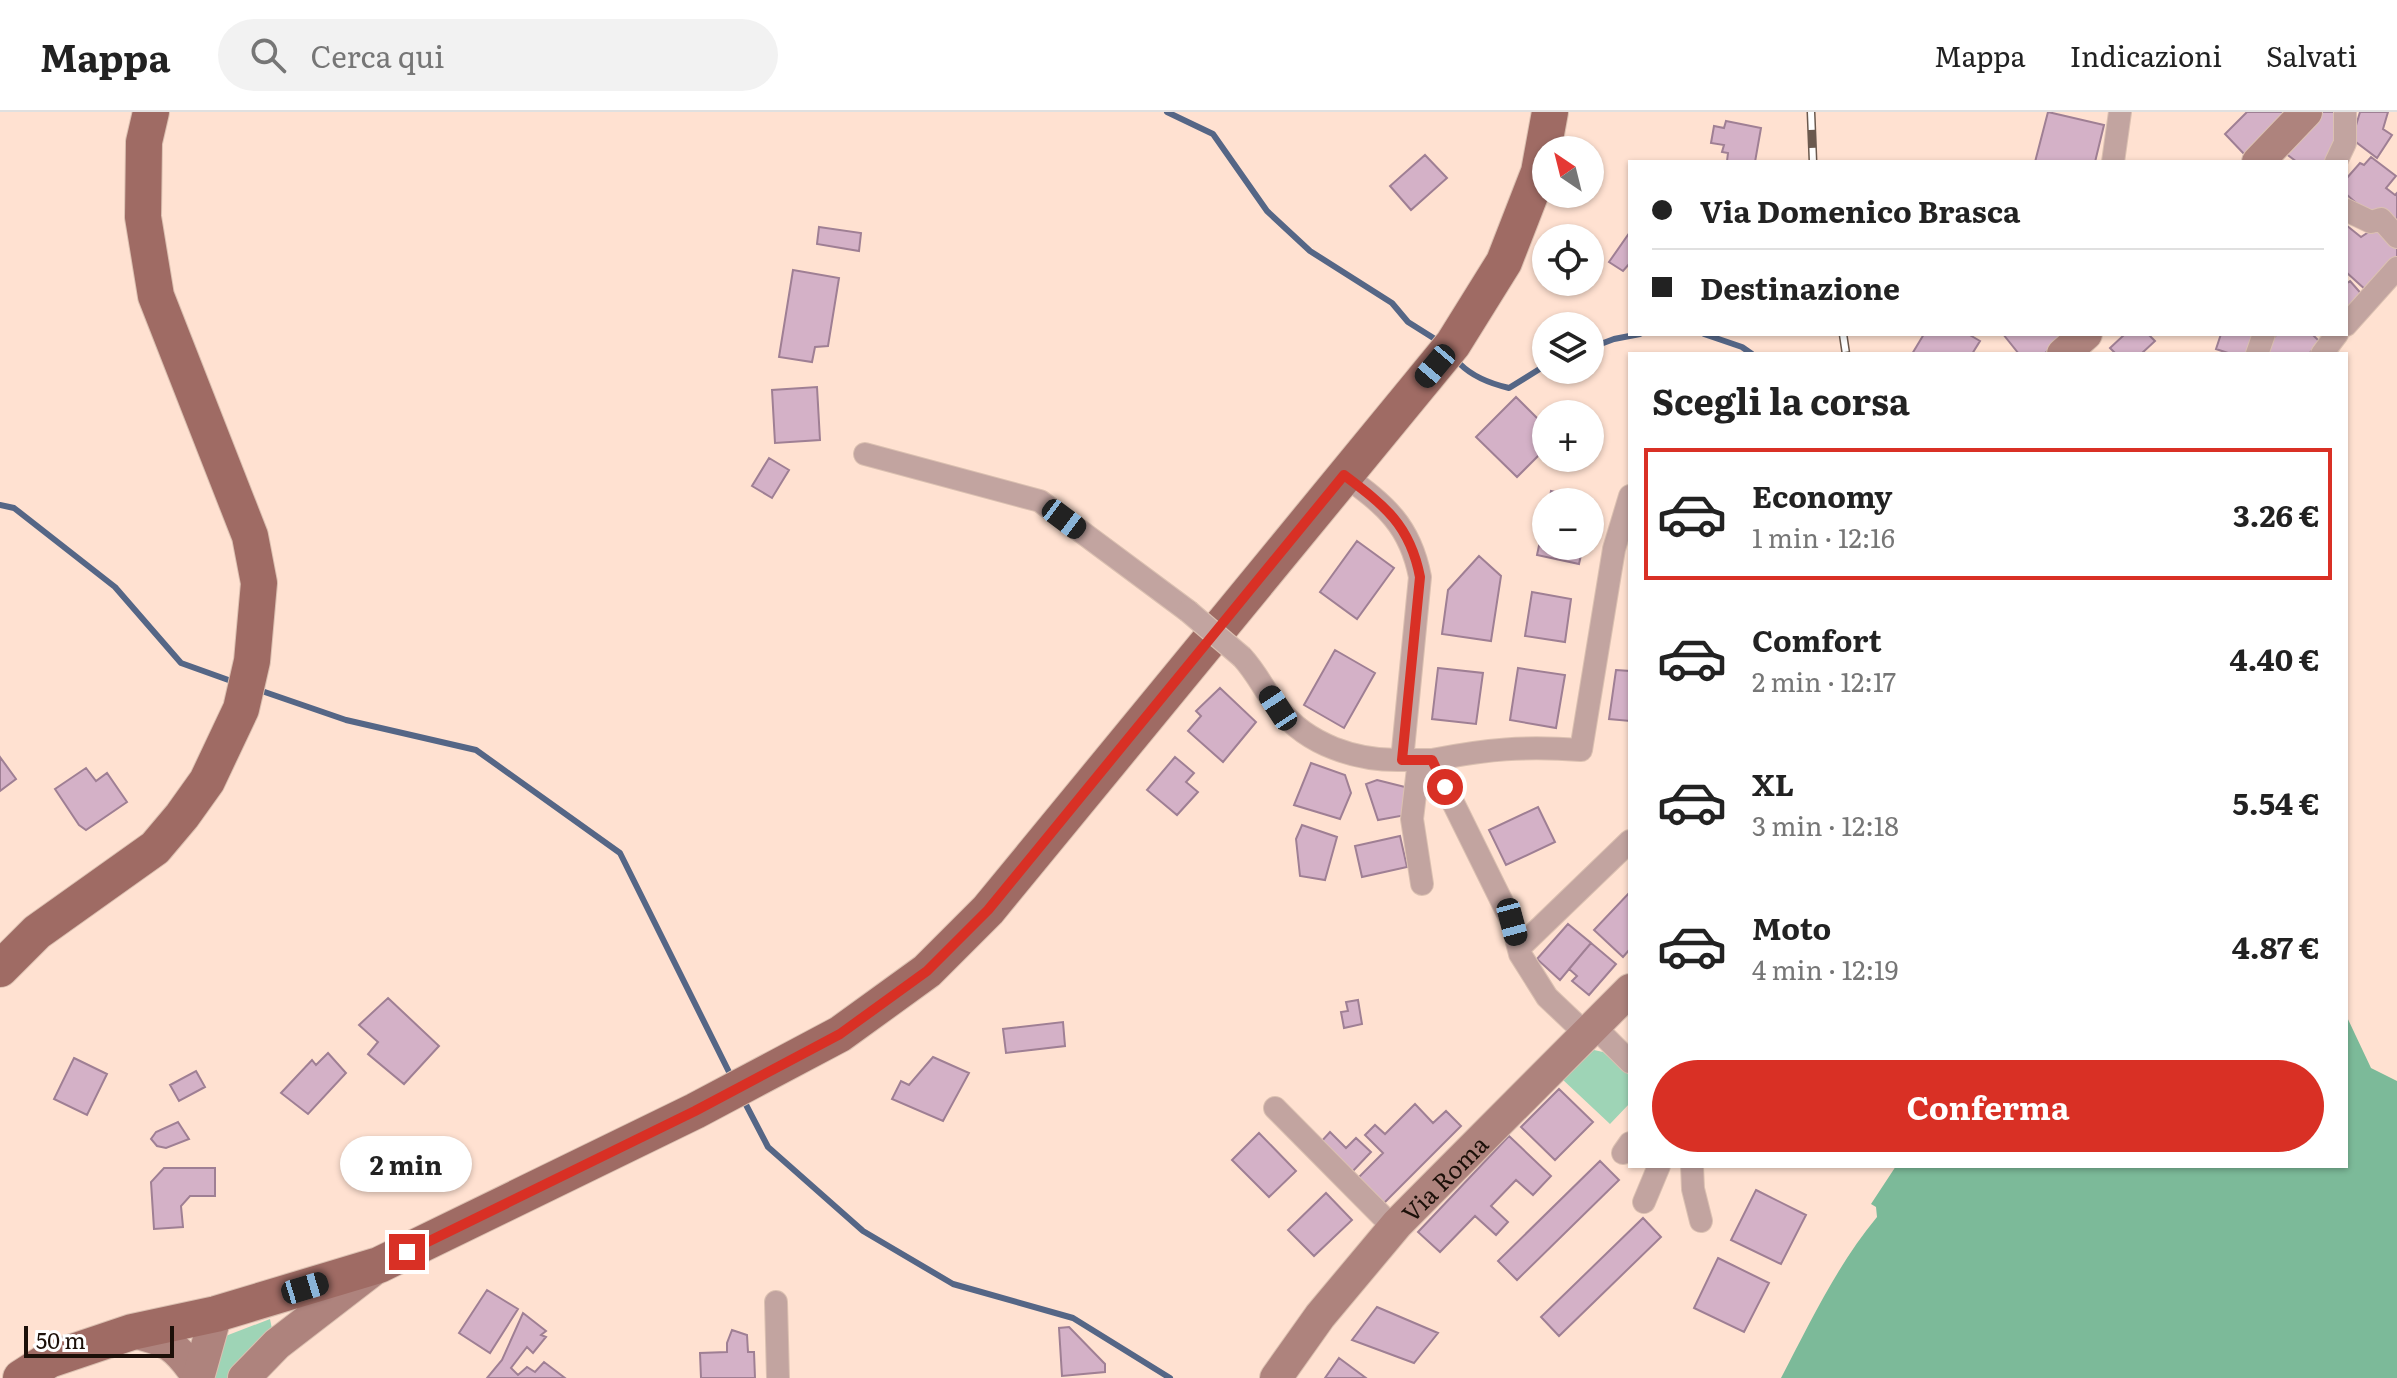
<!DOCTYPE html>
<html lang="it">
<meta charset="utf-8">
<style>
:root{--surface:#fff;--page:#f2f2f2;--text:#222;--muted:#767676;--line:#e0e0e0;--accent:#d93025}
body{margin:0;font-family:Literata,serif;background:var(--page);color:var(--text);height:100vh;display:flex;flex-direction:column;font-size:30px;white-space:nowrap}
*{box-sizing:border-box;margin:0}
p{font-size:26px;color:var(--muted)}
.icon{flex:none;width:44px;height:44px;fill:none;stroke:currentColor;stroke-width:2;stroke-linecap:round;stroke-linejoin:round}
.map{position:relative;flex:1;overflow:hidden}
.details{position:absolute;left:1628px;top:240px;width:720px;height:816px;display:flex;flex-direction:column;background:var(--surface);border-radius:0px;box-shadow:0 2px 6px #0004}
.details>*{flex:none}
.guide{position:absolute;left:1628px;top:48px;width:720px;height:176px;border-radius:0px;box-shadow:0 2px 6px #0004;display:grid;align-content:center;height:176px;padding:0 24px;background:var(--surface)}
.needle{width:52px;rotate:325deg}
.buttons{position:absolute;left:1532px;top:24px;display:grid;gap:16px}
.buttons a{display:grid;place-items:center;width:72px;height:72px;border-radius:50%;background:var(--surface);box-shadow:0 2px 6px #0004;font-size:40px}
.scale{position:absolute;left:24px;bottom:20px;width:150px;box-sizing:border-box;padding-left:8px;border:4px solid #1c1009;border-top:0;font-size:22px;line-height:28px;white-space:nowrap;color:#1c1009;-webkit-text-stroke:6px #fff;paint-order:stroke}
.end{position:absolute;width:36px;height:36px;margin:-18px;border:10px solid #d93025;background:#fff;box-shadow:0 0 0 4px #fff}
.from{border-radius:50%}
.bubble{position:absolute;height:56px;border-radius:28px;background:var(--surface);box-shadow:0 2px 6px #0004;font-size:26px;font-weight:700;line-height:56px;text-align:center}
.car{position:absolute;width:24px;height:48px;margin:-24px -12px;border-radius:10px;box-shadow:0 0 6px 2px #0007;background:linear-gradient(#222 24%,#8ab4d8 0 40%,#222 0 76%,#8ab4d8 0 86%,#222 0)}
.guide b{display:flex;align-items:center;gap:28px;height:76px;font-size:30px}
.guide b+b{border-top:2px solid var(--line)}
.guide i{width:20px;height:20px;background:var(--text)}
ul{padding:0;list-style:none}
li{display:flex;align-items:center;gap:24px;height:132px;margin:0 16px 12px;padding:0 8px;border:4px solid transparent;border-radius:0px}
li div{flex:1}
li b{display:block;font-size:30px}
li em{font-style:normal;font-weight:700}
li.on{border-color:var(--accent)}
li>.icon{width:72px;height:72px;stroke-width:1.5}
h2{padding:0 24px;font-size:36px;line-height:96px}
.button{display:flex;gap:16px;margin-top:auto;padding:16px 24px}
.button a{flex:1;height:92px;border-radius:48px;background:var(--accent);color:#fff;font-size:32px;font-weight:700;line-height:92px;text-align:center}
header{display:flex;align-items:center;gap:48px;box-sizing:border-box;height:112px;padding:0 40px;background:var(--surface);border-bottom:2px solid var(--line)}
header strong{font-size:38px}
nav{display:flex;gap:44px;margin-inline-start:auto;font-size:28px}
.search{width:560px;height:72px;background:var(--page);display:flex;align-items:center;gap:20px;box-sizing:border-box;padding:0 28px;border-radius:44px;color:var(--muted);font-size:30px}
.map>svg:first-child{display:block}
.green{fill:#9ed4b6}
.forest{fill:#7cba99}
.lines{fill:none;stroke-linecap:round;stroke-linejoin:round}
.stream{stroke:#556686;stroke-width:6}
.building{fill:#d4b1c7;stroke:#9f7f94;stroke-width:2}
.street-casing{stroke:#dbc0b1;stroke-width:24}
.secondary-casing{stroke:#dbc0b1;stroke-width:34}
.primary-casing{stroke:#dbc0b1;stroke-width:38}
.street{stroke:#c2a4a0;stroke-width:22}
.secondary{stroke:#ae837d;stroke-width:32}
.primary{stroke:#9f6b64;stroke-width:36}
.rail-casing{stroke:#6b594e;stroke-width:9}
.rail{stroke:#fff;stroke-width:6;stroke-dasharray:18;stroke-linecap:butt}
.street-bridge-casing{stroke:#dbc0b1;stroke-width:24;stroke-linecap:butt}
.street-bridge{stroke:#c2a4a0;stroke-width:22}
.route{stroke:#d93025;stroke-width:10}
.labels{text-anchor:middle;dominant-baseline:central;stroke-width:7;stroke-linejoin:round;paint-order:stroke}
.street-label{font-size:24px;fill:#1c1009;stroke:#fff}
</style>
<header>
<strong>Mappa</strong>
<div class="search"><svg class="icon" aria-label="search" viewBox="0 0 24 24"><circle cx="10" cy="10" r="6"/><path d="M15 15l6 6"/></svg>Cerca qui</div>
<nav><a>Mappa</a><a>Indicazioni</a><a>Salvati</a></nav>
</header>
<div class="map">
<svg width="2397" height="1266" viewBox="0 0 2397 1266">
<rect width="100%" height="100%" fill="#ffe1d1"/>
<!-- green -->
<path class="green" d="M1594,938l9,2 27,24v27l-20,21 -48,-45z
M270,1207l2,10 -36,49h-29l16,-41z"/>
<!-- forest -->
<path class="forest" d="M2346,903l25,53 26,13v297h-616c29,-55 56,-113 96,-161l-1,-10 -5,-3 25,-38h450z"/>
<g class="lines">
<!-- stream -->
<path class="stream" d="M1167,0l46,22 54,77 43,40 82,52 16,19 27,17
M1704,222l38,13 10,7
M1590,236l24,-9 26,-5
M1460,252c12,12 32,20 49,24l37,-23
M0,393l14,3 101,79 66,76 53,19
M256,577l90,31 130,30 144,103 112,225
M743,987l25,48 95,84 90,53 120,34 97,60"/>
</g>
<!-- building -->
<path class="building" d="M2048,0l56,13 -9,37h-60z
M2247,0h42l-43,44 -21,-22z
M2318,0h23l-10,50h-34l-16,-12z
M2360,0h28l-5,17 9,6 -15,23 -25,-19z
M1726,9l35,7 -6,34 -28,-1 1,-8 -6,-1 2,-7 -13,-2 3,-17 10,2z
M1425,43l22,23 -36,32 -21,-24z
M2371,45l25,19 -10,12 9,7 2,-2v39l-24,-14 -27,-24v-15l14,-16 4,2z
M2382,111l15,19v15l-30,34 -21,-19v-47l15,12z
M819,115l42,6 -2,18 -42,-7z
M1630,120v31l-7,8 -14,-9z
M793,158l46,8 -11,68 -13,1 -3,15 -33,-5z
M2350,169l15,17 -19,18v-32z
M1924,222h44l12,7 -8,13h-60z
M2003,222h64l-23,20h-25z
M2125,222h23l7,7 -14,13h-25l-6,-6z
M2221,222h39l-6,20h-23l-15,-5z
M2277,222h35l7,7 -10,13h-48z
M817,275l3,53 -45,3 -3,-53z
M1516,285l30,30v21l-29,29 -41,-40z
M769,346l20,12 -17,28 -20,-12z
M1551,379l42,9 -3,14v-12h-41z
M1546,401v33h37l-4,18 -42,-9z
M1357,429l37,27 -37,51 -37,-27z
M1479,444l22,20 -10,65 -49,-7 6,-44z
M1532,480l39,7 -6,43 -40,-6z
M1335,538l40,23 -31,55 -40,-23z
M1438,556l45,5 -7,51 -44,-5z
M1518,556l47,7 -9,53 -46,-8z
M1616,558l14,1v50l-21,-2z
M1220,576l36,34 -33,40 -35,-31 13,-15 -5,-5z
M0,645l16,22 -16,12z
M1175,645l19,16 -8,9 12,10 -21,23 -30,-25z
M1311,651l34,12 6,18 -11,26 -46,-14z
M86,656l10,13 11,-8 20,29 -41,28 -7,-5 -24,-36z
M1377,668l32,8 -3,27 -28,5 -12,-36z
M1538,695l17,35 -49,23 -17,-35z
M1302,713l35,12 -12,43 -25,-4 -4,-37z
M1400,724l7,31 -45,10 -7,-31z
M1630,780v57l-7,8 -29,-27z
M1568,812l23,19 -31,37 -23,-21z
M1591,831l25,21 -27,31 -17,-14 5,-5 -8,-7z
M388,886l51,48 -35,38 -36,-30 10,-12 -19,-17z
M1358,888l4,24 -18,4 -3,-16 7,-1 -2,-9z
M1063,910l2,24 -59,7 -3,-24z
M328,941l18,20 -38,41 -27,-21 31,-33 4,5z
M933,945l36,16 -26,48 -51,-22 9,-18 8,4z
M74,946l33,16 -20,41 -33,-16z
M196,959l9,16 -26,14 -9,-16z
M1559,977l34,33 -38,38 -34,-33z
M1415,992l18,19 13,-12 15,15 -77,77 -26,-25 25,-25 -18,-18 10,-10 10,9z
M178,1010l11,17 -23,9 -9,-2 -6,-7 5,-7z
M1330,1020l16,16 10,-10 15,14 -20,21 -31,-30z
M1259,1021l37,38 -27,26 -37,-37z
M1509,1024l42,40 -18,19 -17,-15 -25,26 17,16 -12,13 -21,-19 -35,36 -22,-20z
M1600,1049l19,19 -102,100 -19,-19z
M164,1056h51v28h-25l-9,10 2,21 -29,2 -3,-47z
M1756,1078l50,25 -25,49 -50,-24z
M1326,1081l26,27 -38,36 -26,-26z
M1643,1106l18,19 -102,99 -18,-19z
M1718,1146l51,25 -25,49 -50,-24z
M487,1178l31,19 -28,44 -31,-20z
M1377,1195l61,26 -24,30 -62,-23z
M523,1201l23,18 -5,4 5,2 -13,16 -6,-6 -16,21 7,7 9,-8 8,5 9,-10 21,16h-78l15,-18z
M1069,1215l36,37v8l-43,4 -3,-48z
M732,1218l15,5 1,17h6l1,26h-54l-1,-25 27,-1v-9z
M1339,1246l27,20h-41z"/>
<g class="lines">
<!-- street casing -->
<g class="street-casing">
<path id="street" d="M2113,50l7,-50
M2336,50l9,-19v-31
M2346,98l25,12 10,-3 16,18
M2346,213l51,-57
M2257,242l7,-20
M2322,242l15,-20
M865,342l175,47 148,110
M1344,363c41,30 66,50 76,102l-18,183h30l80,162 8,32 27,43 39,37
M1242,545c15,16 23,35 37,52 29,36 77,52 123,51
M1419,648l-7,59 10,65
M1432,648c55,-11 92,-14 149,-10l33,-201 16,-53
M1519,836l111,-107
M1594,914l36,36
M1275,996l119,120
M1623,1041l7,-10
M1692,1054l1,23 8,32
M1644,1090l15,-36
M776,1190l2,76"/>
</g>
<!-- secondary casing -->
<g class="secondary-casing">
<g id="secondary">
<path d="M2258,50l48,-50"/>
<path d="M2063,242l23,-20"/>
<path d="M132,1220c36,8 45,14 66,45"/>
<path d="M198,1266l18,-64"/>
<path d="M244,1266l33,-34 96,-74"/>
<path id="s1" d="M1276,1266l44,-62 77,-92 233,-234"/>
</g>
</g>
<!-- primary casing -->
<g class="primary-casing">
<path id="primary" d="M0,857l37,-37 118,-84 27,-32 25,-35 34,-72 11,-48 7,-78 -9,-47 -94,-240 -13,-79 1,-75 7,-30
M21,1266l28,-18 83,-28 84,-18 163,-49 316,-154 145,-77 87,-63 61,-61 465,-566 51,-82 35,-90 11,-60"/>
</g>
<!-- street -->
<use href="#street" class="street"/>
<!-- secondary -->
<use href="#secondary" class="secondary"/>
<!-- primary -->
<use href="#primary" class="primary"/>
<!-- rail casing -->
<g class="rail-casing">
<path id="rail" d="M1811,0l2,50
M1843,222l3,20"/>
</g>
<!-- rail -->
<use href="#rail" class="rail"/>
<!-- street-bridge casing -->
<g class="street-bridge-casing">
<path id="street-bridge" d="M1188,499l54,46"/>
</g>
<!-- street-bridge -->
<use href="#street-bridge" class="street-bridge"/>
</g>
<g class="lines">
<!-- route -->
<path class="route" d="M407,1140l288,-141 145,-77 87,-63 61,-61 356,-435c41,31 66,50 76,102l-18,183h30l13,27"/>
</g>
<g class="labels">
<!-- street labels -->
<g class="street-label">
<text stroke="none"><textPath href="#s1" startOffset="262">Via Roma</textPath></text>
</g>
</g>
</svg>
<div class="buttons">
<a><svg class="needle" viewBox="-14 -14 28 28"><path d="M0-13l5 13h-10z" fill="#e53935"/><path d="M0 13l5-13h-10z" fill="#767676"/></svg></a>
<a><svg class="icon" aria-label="locate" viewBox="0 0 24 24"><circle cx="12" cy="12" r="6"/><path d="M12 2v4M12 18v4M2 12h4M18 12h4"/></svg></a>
<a><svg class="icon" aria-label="layers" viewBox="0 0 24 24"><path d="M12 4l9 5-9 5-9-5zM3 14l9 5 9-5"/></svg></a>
<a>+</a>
<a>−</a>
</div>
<div class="scale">50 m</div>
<i class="end from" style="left:1445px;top:675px"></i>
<i class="end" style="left:407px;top:1140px"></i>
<div class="bubble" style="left:340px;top:1024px;width:132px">2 min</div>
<i class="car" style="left:1435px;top:254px;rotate:220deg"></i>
<i class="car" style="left:1064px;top:407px;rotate:127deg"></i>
<i class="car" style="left:1278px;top:596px;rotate:327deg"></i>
<i class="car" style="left:1512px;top:810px;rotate:165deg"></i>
<i class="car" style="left:305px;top:1176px;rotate:73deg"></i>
<div class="guide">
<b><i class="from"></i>Via Domenico Brasca</b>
<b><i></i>Destinazione</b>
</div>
<section class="details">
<h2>Scegli la corsa</h2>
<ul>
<li class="on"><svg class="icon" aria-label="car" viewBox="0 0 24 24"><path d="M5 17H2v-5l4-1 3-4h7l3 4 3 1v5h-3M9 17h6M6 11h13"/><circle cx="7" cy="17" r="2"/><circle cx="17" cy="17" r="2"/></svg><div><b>Economy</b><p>1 min · 12:16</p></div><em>3.26 €</em></li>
<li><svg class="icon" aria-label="car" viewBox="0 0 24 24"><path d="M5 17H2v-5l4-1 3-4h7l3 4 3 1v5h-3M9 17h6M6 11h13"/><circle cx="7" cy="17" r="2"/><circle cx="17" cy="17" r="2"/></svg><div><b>Comfort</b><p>2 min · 12:17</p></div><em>4.40 €</em></li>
<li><svg class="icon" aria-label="car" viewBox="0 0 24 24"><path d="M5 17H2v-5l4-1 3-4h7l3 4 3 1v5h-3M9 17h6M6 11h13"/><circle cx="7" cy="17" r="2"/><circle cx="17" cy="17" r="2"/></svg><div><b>XL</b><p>3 min · 12:18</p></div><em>5.54 €</em></li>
<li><svg class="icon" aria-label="car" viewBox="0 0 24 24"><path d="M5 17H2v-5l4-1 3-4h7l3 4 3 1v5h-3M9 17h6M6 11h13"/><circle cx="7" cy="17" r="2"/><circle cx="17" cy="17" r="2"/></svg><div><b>Moto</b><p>4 min · 12:19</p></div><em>4.87 €</em></li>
</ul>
<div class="button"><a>Conferma</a></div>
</section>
</div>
